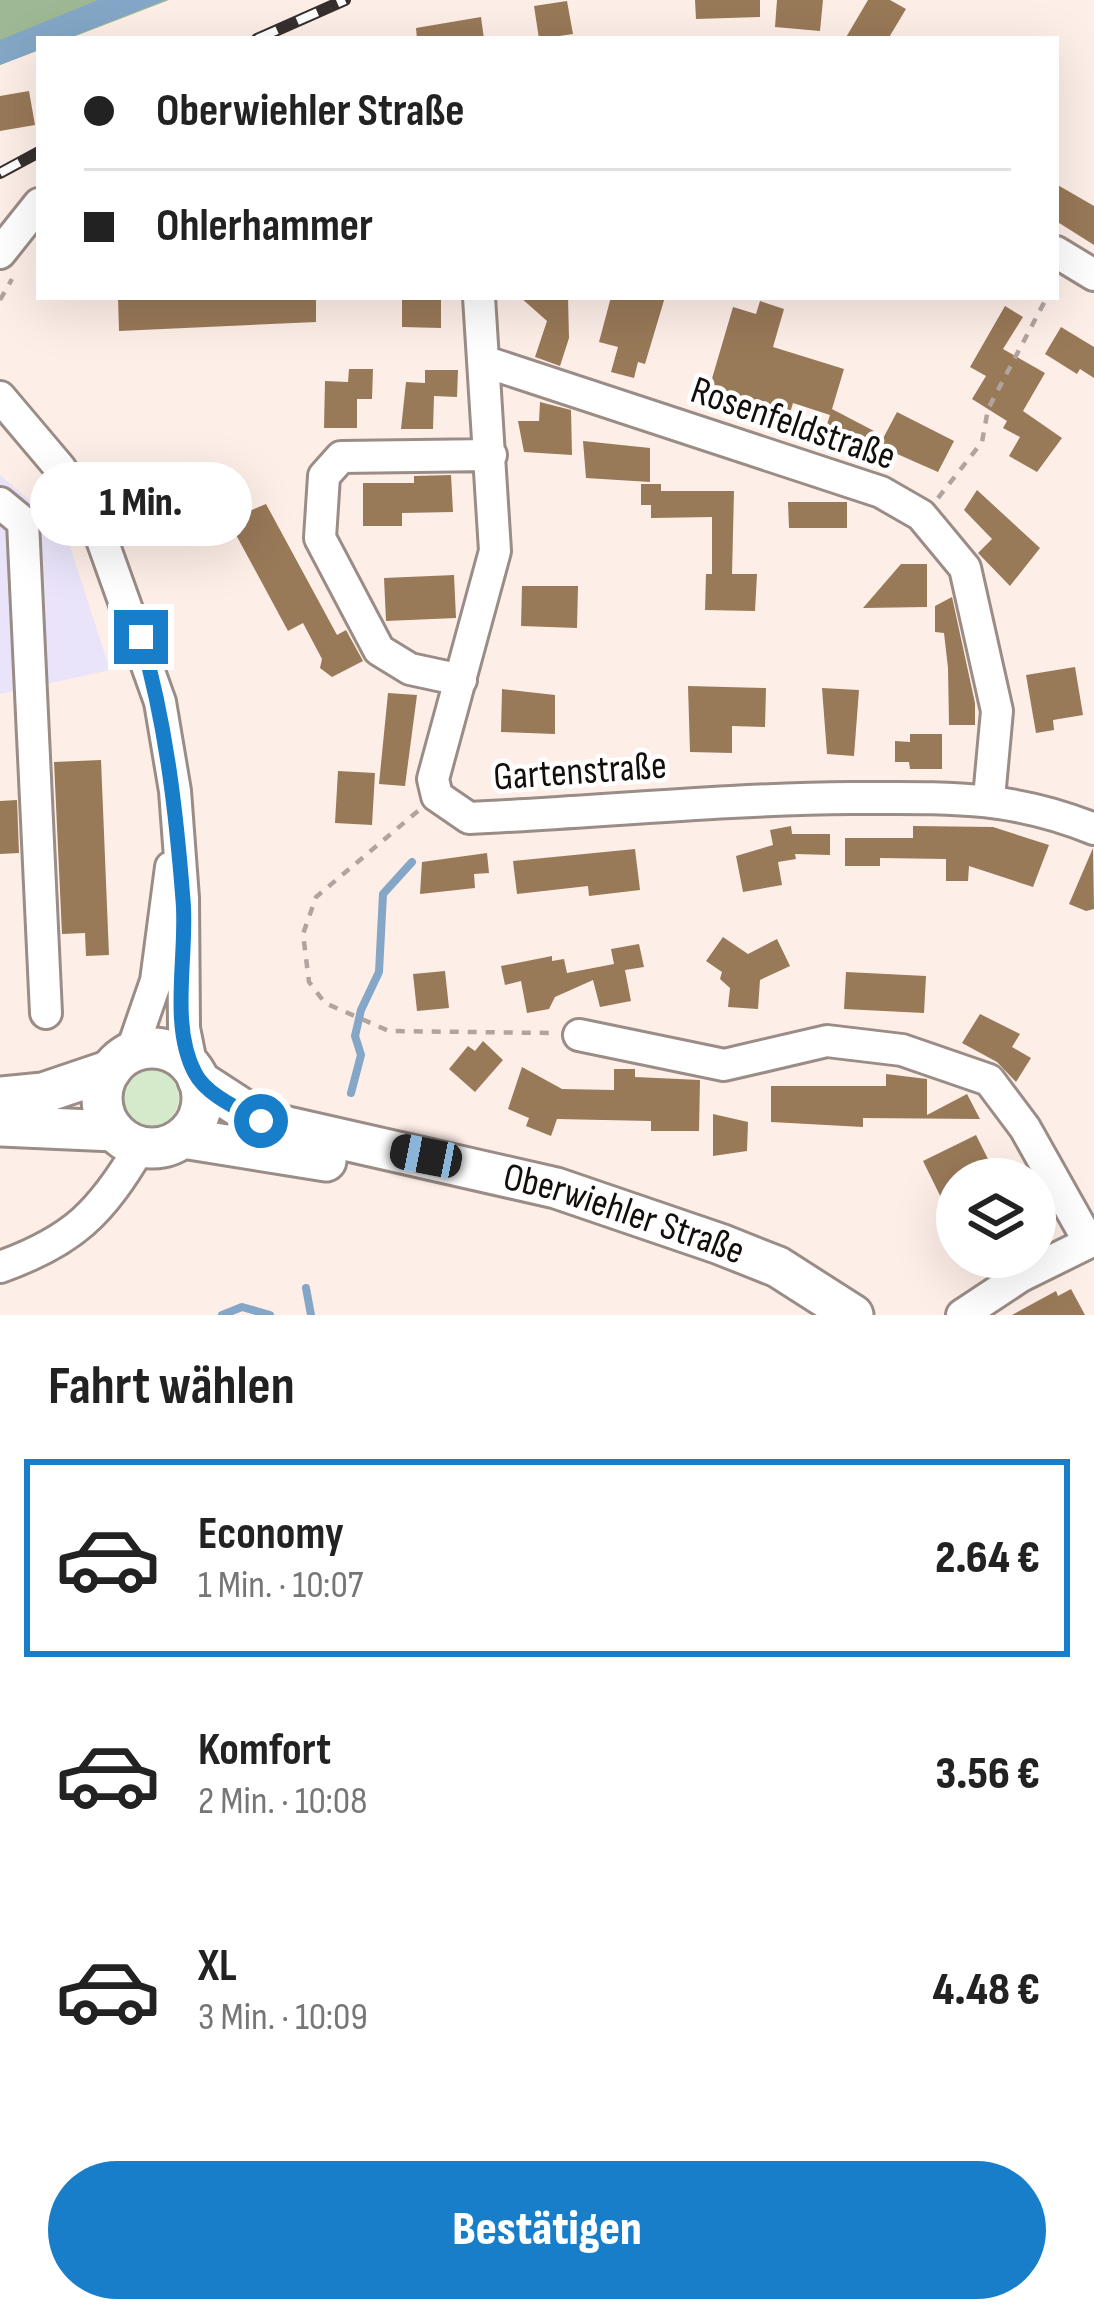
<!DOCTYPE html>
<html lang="de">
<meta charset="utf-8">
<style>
:root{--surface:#fff;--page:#f2f2f2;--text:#222;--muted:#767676;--line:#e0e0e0;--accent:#197eca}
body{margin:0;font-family:"Sofia Sans Condensed",sans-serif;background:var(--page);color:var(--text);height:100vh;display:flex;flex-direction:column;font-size:45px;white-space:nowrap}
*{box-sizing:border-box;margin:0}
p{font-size:39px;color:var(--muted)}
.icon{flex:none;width:66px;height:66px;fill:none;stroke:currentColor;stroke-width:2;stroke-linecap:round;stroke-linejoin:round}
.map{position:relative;height:1315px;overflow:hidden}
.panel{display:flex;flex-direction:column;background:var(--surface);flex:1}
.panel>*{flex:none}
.hud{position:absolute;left:36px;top:36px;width:1023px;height:264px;border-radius:0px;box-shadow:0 12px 48px #0002;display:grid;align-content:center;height:264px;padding:0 48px;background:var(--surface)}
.buttons{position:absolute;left:936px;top:1158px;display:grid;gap:24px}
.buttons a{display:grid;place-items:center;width:120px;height:120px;border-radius:50%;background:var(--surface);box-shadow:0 12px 48px #0002;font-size:60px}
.end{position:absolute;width:54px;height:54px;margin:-27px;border:15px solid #197eca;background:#fff;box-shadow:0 0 0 6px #fff}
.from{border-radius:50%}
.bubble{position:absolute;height:84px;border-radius:42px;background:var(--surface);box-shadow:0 12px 48px #0002;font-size:39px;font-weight:800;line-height:84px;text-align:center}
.car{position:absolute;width:36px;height:72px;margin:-36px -18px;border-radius:15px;box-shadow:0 0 9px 3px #0007;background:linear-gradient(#222 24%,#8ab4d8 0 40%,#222 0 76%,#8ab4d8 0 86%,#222 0)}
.hud b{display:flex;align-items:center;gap:42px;height:114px;font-size:45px}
.hud b+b{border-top:3px solid var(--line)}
.hud i{width:30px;height:30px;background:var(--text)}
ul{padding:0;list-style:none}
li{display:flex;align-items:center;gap:36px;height:198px;margin:0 24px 18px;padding:0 24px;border:6px solid transparent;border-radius:0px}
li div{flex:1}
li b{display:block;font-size:45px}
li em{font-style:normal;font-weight:800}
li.current{border-color:var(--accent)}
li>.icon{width:108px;height:108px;stroke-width:1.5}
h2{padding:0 48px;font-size:54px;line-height:144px}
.action{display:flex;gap:24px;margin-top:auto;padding:24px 48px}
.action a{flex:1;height:138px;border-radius:72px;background:var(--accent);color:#fff;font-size:48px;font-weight:800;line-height:138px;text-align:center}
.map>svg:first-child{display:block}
.industrial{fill:#eae4fa}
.green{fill:#d4eacb}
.forest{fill:#9db892}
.water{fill:#84a7c7}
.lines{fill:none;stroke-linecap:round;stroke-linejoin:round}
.stream{stroke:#84a7c7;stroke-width:8}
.building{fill:#987958}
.minor-casing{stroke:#9a8c86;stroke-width:36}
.major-casing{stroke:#9a8c86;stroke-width:45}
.path{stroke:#b1a4a0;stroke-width:4.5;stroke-dasharray:9 9;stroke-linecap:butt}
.minor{stroke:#fff;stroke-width:30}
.major{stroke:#fff;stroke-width:39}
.rail-casing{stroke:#362f2d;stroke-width:12}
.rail{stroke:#fff;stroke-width:8;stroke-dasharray:22;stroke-linecap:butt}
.route{stroke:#197eca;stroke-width:15}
.labels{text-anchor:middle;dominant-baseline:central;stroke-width:9;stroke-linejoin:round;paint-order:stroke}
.street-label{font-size:39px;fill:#130e0c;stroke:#fff}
</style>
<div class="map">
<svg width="1094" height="1315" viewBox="0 0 1094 1315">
<rect width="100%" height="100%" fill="#feeee8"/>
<!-- industrial -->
<path class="industrial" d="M0,475l65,56 45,139 -110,24z"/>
<!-- green -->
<path class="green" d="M121 1098a29 29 0 1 1 58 0a29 29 0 1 1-58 0Z"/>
<!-- forest -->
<path class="forest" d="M0,0h169l-101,39h-29v11l-39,15z"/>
<!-- water -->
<path class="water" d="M98,0h67l-99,39h-27v11l-39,15v-25z"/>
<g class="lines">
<!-- stream -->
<path class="stream" d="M351,1093l10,-38 -6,-19 6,-26 18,-38 4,-78 29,-32
M306,1288l5,27
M222,1315l20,-8 28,8"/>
</g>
<!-- building -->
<path class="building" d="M695,0h65v17l-64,2z
M777,0h46l-3,31 -45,-4z
M868,0h22l16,9 -18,30h-43z
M567,1l6,33 -34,5 -5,-33z
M481,17l3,22h-67l-1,-11z
M29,91l6,34 -35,6v-35z
M1056,184l38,22v39l-38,-24z
M118,297h198v25l-197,9z
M402,297h39v31l-39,-1z
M520,297h48l1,41 -9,28 -25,-9 12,-36z
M611,297h54l-20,67 -7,-2 -4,16 -23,-6 7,-25 -19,-5z
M760,301l24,8 -11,38 71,22 -12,40 42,22 -10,20 -39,-20 5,-16 -37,-12 -7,23 -80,-27 27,-92 23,7z
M1005,306l18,11 -20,32 42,24 -22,38 39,27 -25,34 -28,-16 11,-19 -17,-9 4,-7 -35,-22 14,-23 -16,-9z
M1061,327l33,20v31l-14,-9 -3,5 -32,-20z
M349,369h24l-1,30h-15v29h-33l1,-47 23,1z
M425,370h33l-1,27 -23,-1 -1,33h-32l5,-47 19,1z
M540,402l31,8 1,45 -48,-3 -6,-31h21z
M897,412l57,29 -16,31 -59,-26z
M583,441l67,7v34l-64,-4z
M451,475l2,37 -51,1v13h-39v-43h51v-7z
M641,484h20v7h73l-2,83h25l-2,37 -50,-1 1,-36h6v-57l-61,1v-13h-10z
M977,490l63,58 -30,38 -32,-33 14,-14 -28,-29z
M788,502h59v26h-58z
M266,504l71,131 9,-5 17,31 -31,16 -12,-9 2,-9 -19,-36 -15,8 -60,-111z
M901,564h26v43l-64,1z
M454,575l2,43 -70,3 -2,-43z
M522,586h56l-1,42 -56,-2z
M952,597l23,106v22h-26l-1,-57 -4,-35 -9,-1v-26z
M1075,667l8,48 -30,5 1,10 -18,3 -10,-58z
M688,686l78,2 -1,39 -33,-1v27l-42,-1z
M822,688l37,2 -5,66 -27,-2z
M502,689l53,6v39l-54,-2z
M388,693l29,2 -12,91 -26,-2z
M910,734h32v35h-32l-1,-7h-14v-21l15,1z
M101,760l8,195 -23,1 -1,-23 -23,1 -8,-172z
M338,771l37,2 -3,52 -37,-2z
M17,800l2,53 -19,1v-53z
M791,826l1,8h38v21l-35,-1 1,5 -18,3 4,23 -39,7 -7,-36 37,-11 -3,-15z
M913,826l80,1 56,18 -16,42 -64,-21 -1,15h-22v-22l-66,-1v8h-35v-28h68z
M1093,848l1,61 -8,2 -17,-7z
M635,849l5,41 -51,6 -1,-10 -71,8 -4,-33z
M487,853l2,20 -15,1 1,14 -55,6 2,-32z
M723,937l25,17 29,-15 13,27 -30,14 -2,29 -30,-2 2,-19 -10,-9 2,-7 -16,-11z
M639,944l5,23 -19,3 6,31 -31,6 -7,-27 -38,17 -6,12 -22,4 -6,-32 -16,4 -4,-19 51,-10v5l12,-2 3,14 47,-9 -3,-15z
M445,971l4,37 -32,3 -4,-37z
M846,972l80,4 -2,37 -80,-4z
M980,1014l40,20 -8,13 19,11 -15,24 -19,-20 -35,-19z
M483,1041l20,19 -28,32 -26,-23 19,-23 7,5z
M522,1067l40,22 52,1v-21h21v8l65,3 -1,51h-48v-10l-94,-2 -6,17 -25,-10 3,-8 -21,-9z
M886,1074l41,5v36l40,-21 13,25 -117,-1v9l-92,-5v-36h115z
M713,1114l35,8 -1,29 -34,5z
M976,1135l22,44h-41v51l-34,-69z
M1071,1289l14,26h-73l44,-24 2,5z"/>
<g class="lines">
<!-- minor casing -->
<g class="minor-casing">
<path id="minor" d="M1056,252l38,23
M0,253l39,-49
M479,297l16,254 -62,228 4,17 32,22c128,-6 255,-19 383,-20 90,0 157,-4 242,31
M486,362l395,130 40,23 44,53 32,143 -8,87
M0,397l60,71 41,69 59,165 15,89 8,107 1,130 8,40
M0,503l23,19 23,491
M461,680l-51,-11 -31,-19 -59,-112 4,-62 17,-19 150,-2
M579,1035l145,30 103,-24 75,9 87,30 36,48 64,114
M131,1053l25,-72 15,-114
M0,1267c73,-26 101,-54 140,-120
M962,1315l59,-39 73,-36"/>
</g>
<!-- major casing -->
<g class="major-casing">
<g id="major">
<circle cx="152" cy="1098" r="50"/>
<path id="s1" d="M198,1080l63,41 295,67 164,56 58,23 75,48"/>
<path d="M0,1097l43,-4 68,-23"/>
<path d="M0,1126l114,5"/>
<path d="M183,1138l143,23"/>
</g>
</g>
<!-- path -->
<path class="path" d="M0,300l12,-21
M938,498l44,-56 6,-33 59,-112
M418,811l-102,86 -13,37 6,48 16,21 64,28 162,2"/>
<!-- minor -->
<use href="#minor" class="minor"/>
<!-- major -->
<use href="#major" class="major"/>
<!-- rail casing -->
<g class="rail-casing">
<path id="rail" d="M257,39l88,-39
M0,173l39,-21"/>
</g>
<!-- rail -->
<use href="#rail" class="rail"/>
</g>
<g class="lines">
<!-- route -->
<path class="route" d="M141,637c25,87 35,173 42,263 5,53 -14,124 12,173 11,22 46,37 66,48"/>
</g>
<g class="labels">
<!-- street labels -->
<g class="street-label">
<text transform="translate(793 424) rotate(19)">Rosenfeldstraße</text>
<text transform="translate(580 772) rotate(-4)">Gartenstraße</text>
<text stroke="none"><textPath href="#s1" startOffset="450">Oberwiehler Straße</textPath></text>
</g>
</g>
</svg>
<div class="buttons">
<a><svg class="icon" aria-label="layers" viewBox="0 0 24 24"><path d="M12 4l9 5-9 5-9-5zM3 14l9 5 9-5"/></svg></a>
</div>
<i class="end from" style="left:261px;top:1121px"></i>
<i class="end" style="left:141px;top:637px"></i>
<div class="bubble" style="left:30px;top:462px;width:222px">1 Min.</div>
<i class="car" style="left:426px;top:1156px;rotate:281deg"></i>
<div class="hud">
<b><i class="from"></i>Oberwiehler Straße</b>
<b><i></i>Ohlerhammer</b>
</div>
</div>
<section class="panel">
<h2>Fahrt wählen</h2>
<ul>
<li class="current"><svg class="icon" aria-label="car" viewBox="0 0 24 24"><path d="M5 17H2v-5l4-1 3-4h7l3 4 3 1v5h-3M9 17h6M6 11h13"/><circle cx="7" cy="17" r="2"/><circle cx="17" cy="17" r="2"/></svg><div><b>Economy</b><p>1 Min. · 10:07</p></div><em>2.64 €</em></li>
<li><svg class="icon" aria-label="car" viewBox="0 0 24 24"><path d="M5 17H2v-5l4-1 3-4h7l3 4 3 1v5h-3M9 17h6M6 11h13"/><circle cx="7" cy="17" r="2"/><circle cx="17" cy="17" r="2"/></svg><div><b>Komfort</b><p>2 Min. · 10:08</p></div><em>3.56 €</em></li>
<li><svg class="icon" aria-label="car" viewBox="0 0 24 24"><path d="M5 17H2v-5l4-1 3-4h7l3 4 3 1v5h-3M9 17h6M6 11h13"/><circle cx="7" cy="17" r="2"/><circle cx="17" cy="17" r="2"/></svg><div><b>XL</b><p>3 Min. · 10:09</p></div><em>4.48 €</em></li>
</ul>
<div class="action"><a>Bestätigen</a></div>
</section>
